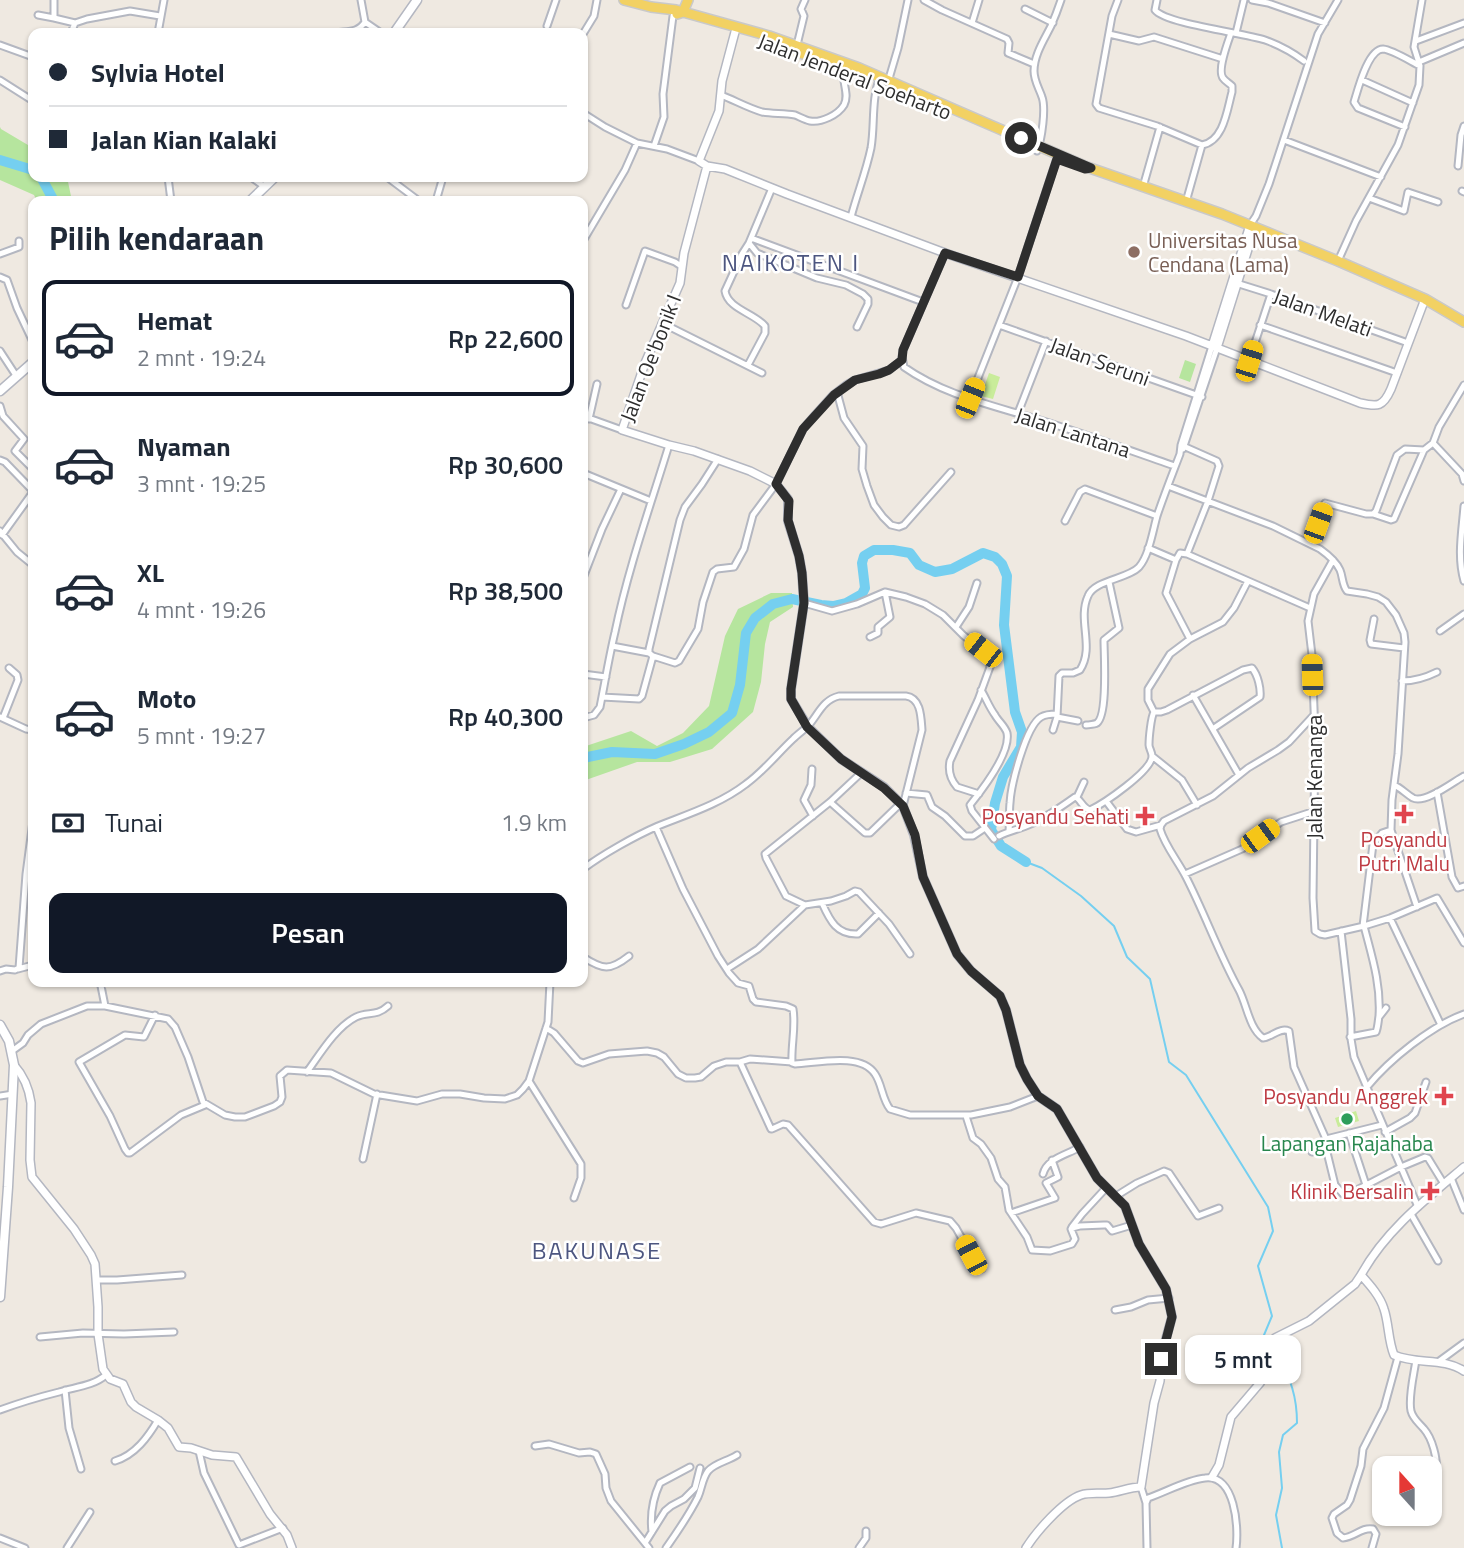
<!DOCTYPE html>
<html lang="id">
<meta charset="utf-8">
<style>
:root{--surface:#fff;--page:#f2f2f3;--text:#1f2937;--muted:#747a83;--line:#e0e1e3;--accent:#111827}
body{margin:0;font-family:"Titillium Web",sans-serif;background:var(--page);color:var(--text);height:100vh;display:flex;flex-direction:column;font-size:26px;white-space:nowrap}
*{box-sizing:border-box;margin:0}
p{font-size:23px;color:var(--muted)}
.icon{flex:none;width:38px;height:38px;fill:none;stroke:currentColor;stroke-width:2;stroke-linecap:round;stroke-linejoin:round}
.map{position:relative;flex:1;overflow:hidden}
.side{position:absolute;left:28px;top:196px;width:560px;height:791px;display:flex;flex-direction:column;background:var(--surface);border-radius:14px;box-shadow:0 2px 5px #0004}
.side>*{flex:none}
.hud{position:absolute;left:28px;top:28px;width:560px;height:154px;border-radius:14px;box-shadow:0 2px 5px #0004;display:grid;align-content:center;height:154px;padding:0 21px;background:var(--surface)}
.needle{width:46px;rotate:339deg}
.controls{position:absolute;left:1372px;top:1456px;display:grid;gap:14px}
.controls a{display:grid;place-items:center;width:70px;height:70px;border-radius:14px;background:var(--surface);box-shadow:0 2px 5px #0004;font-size:35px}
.end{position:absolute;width:32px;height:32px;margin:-16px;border:9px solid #2e2e2e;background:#fff;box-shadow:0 0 0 4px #fff}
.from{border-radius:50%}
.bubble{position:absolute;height:49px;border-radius:14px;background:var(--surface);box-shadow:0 2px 5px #0004;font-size:23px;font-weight:600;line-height:49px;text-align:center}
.car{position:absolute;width:21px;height:42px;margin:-21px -10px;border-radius:9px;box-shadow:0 0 5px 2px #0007;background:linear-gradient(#f5c518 24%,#345 0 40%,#f5c518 0 76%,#345 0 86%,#f5c518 0)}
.hud b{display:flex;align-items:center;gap:24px;height:66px;font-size:26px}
.hud b+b{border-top:2px solid var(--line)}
.hud i{width:18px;height:18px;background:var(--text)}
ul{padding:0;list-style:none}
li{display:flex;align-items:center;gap:21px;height:116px;margin:0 14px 10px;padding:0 7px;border:4px solid transparent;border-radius:14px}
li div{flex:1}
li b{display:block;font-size:26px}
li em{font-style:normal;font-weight:600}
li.active{border-color:var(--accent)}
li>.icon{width:63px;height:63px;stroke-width:1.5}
h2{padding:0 21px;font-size:32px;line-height:84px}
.pay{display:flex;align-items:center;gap:18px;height:77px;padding:0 21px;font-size:26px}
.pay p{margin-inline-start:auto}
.action{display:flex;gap:14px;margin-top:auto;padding:14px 21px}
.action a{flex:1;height:80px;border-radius:14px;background:var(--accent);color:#fff;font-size:28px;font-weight:600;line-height:80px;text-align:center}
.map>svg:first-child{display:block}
.green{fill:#b6e59e}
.pitch{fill:#c9ec9a}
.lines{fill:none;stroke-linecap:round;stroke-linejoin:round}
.stream{stroke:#75cff0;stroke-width:2}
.river{stroke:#75cff0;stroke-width:10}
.minor-casing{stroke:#b4b7c1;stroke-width:9}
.tertiary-casing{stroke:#b4b7c1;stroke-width:10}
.secondary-casing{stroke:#b4b7c1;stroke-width:11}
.primary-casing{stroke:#c9c9c9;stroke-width:12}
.minor{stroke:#fff;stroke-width:5}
.tertiary{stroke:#fff;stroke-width:7}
.secondary{stroke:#fff;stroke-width:8}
.primary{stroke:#f2d163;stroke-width:9}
.route{stroke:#2e2e2e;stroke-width:9}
.education-dot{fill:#8d6e63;stroke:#fff;stroke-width:2.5}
.health-dot{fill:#e0444e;stroke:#fff;stroke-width:2.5}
.leisure-dot{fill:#2e9e5b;stroke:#fff;stroke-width:2.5}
.labels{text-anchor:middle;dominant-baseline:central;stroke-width:5;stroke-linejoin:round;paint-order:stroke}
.street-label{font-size:21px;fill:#2e2e2e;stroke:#fff}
.education-label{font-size:21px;fill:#785e54;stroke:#fff;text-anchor:start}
.health-label{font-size:21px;fill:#be3a42;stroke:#fff;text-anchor:end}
.leisure-label{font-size:21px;fill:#27864d;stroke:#fff}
.quarter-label{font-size:24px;letter-spacing:2px;fill:#4d5680;stroke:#fff}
</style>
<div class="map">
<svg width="1464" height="1548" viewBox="0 0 1464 1548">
<rect width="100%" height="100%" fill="#efe9e1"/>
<!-- green -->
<path class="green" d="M0,127l1,2 32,19v29h34l5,24h-35l-3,-6 -34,-15z
M1185,360l11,4 -6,18 -11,-4z
M771,593h21l1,14 -23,15 -5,22 -4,38 -8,30 -41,37 -42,13h-33l-54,19v-34l48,-16 26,15 26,-13 26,-27 16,-70 13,-27z"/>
<!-- pitch -->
<path class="pitch" d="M989,373l11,4 -7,22 -12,-3z
M1356,1111l3,10 -21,6 -3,-9z"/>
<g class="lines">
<!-- stream -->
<path class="stream" d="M1026,862l16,6 39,28 33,30 13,31 23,22 19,83 17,13 82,132 5,24 -15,35 14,50 -8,19 9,15
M1278,1358c13,19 19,42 19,65l-14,12 -4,17 3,36 -6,27 6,33"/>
<!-- river -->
<path class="river" d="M0,160l33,10
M41,177l13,24
M583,758l29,-6 43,2 29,-10 25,-12 23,-19 8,-28 6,-52 9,-15 18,-14 19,-5 29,6 12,1 13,-3 16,-9 3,-6 -3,-25 2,-7 10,-6h19l17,3 9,12 16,7 17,-3 31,-16 12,4 7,7 5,12 -3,49 11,87 7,20 -1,15 -18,30 -8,26 -4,27 10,16 25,16"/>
<!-- minor casing -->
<g class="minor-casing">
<path id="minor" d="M54,0v18l21,5 12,-4 43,-8 30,5
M361,0l4,22 16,11
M924,0l18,10 65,29 2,4 -1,10 26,11
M1118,0l-6,16 -16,88 3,4 58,18 45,19 -16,57
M1157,0l-2,10c11,14 89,23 110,30 14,5 27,12 39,21
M1252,0l16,3 57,20
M1025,9l28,14
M38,15l16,3
M972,23l7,-23
M547,26l9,-26
M71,33l4,-10
M158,33l6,-33
M336,33c12,-2 22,0 29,-11
M1236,33l8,-33
M583,34l11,-18 3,-16
M1109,34l30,7 15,-4 69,22
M1416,41l48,-18
M0,45l33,12
M797,45l7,-29 -3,-7 4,-9
M1419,62l45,-19
M0,80l33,21
M1362,80l51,23
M888,82l10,-34 10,-48
M721,95c13,5 27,13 41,17 10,2 22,1 33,3 5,2 10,5 15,6 11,2 28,-6 34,-16 6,-11 -3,-23 0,-37
M583,113l22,14 32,16 30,6 32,12
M1405,127l-47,-19 -4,-6c4,-13 14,-53 29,-53 10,1 27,12 37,17
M1284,140l97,37
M1202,145c22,-4 25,-35 30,-53v-6c-3,-3 -7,-5 -9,-8 -6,-8 5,-36 8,-45
M654,146l10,-29 -1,-23 10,-78
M1037,151c5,-12 9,-43 5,-54 -3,-9 -8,-16 -8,-26 0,-16 10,-31 17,-45 4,-9 7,-17 10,-26
M1458,166l3,-31 3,-9
M168,177l3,24
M251,177l14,10
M387,177l32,24
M1143,187l17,-60
M1462,191l2,1
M1369,198l35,13 4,-19 30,10
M436,201l7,-24
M851,217c6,-23 15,-45 20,-69 4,-23 0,-49 9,-71
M1250,225l6,-9 13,-32 49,-150 20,-34
M751,238l172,64
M583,241l42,-71 12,-27
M749,243l8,10 60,25 29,7 17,9 5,5v5l-11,23
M945,253l-42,97 -1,7 2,10c41,29 92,39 139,54 45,14 88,30 132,45
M0,254l19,-7v-6
M1338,261l18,-40 42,-76 21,-60 1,-19 -6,-19 8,-47
M0,277l7,3 10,28 16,34
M1236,283l35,11 137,49
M626,305l19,-54 30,11 6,4
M662,323l100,50
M999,325l203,72
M1260,325l137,48
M0,351l17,26
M1249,361l22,-67
M748,365l17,-32v-7c-11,-13 -37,-17 -40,-35l17,-37 7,-11 23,-55
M837,392l7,26 19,28 -1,23 5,17 7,19 9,12 8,8 8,2 5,-2 47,-53
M970,398l48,-121 39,-119
M0,406l3,10 21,23 -9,12 18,18
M1018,413l28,-72
M583,416l39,14
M589,419l8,-35
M1433,443l29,31 2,7
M1183,449l34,-101
M0,460l5,2 28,29
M583,473l68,28
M1168,486l105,40 47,23c7,5 16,12 20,21 3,7 2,15 7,21l20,3 11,3 8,5 10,13 8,18 1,9 -7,112 -6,46 -1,30 -9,3 -9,11 -10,82
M1464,506c-2,25 -7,51 0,75
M1373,514l18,6 3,-1 30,-69
M1065,521l15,-29 5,-3 72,27
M0,531l17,21 16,13
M2,535l31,-43
M1309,543l16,-40 41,11h7l3,-3 21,-56 8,-6 19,1 9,-7 6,-16 25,-42
M1148,548l28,12 4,-7 7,1 21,-53 11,-35 -2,-5 -36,-16
M1187,554l123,54
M1176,560l-10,33 24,46 33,-17 11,-14 14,-27
M1333,560l-19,34 -6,27 4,34 3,80 -2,163 2,33 5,3 5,1 39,-9 26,-8 47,-20 27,45
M583,578l19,-49 19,-40
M804,603l28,8 25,-7 28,-12 21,5 19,7 18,11 20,20 23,19 3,4 1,9 -12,33 -28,61c-2,10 0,18 7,26l22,7
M1374,619l-4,21 1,4 33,4
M956,627l13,-20 8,-24
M1440,631l24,-17
M870,637l8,-4v-6l12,-10 -5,-25
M612,646l37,7
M653,656l22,7 4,-2 19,-32 5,-27 10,-30 4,-3 17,-2 10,-18 9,-34 23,-31 27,-55 12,-14 18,-20 13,-10 9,-5 34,-10 13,-10
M583,674l23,3
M1402,681c13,0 23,-3 35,-9
M981,690c5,8 8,17 14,25 3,6 10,11 12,18 4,20 -25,57 -37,72l2,6 22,28
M1193,695l46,80
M602,697l37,2 3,-3 11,-40 -4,-3v-4l31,-129 5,-13 17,-23 16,-25
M1154,712h7l6,-2 76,-40 9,-2c6,7 9,21 8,29l-46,31
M1314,715l-25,27 -11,8 -30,18 -35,28 -49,25 -3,4 -1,4c5,17 18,32 26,48 19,37 33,77 53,113 8,15 10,38 24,48 9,-1 17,-11 26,-7l5,36 32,72
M0,717l26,12 7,1
M1057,717l21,4
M3,718l15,-38 -1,-5 -8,-7
M583,718l11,-3 6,-8c5,-25 9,-50 15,-75 13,-63 35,-125 54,-187
M1086,725c2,0 10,-1 11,-2 11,-8 7,-68 7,-83l15,-12 -10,-46
M1053,730l4,-13 2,-41 3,-3h11l7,-3c15,-23 -3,-50 8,-74 6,-16 40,-17 51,-29 10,-11 14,-37 18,-51 7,-21 15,-41 23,-62l1,-9 31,-99
M1152,756l30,24 15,25
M812,769l-1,16 -7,15 9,16
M1394,785c7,3 12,9 19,13 12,6 40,-16 51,-22
M1437,792l15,85 6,11 6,-2
M906,793l21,2 5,12 13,9 20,20h8l12,-8
M1077,797l7,-15
M1106,801l21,28 9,3 25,-7
M830,802l35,31h5l31,-30
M656,827l27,62 35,67 11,17 9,10 11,3 4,13 3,3 30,4 7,3c3,18 -2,36 -1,54l3,1c22,-1 66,-12 80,10 7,10 7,25 15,35l20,6h61l39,-8 28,-11
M1009,830c1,-9 0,-18 1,-27 1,-19 16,-77 31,-86 5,-3 11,-3 16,-3
M1391,830l26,77
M999,836c10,-5 21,-7 32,-12 16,-7 30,-17 44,-27 6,2 7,11 15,13 13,-6 62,-39 62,-54 0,-4 -3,-8 -3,-11 0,-7 2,-28 5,-33l-6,-12v-11l22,-35 20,-15
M583,869c20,-15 52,-33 75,-43 30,-12 62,-22 88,-42 18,-13 31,-30 47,-45 5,-5 11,-9 16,-14 10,-12 14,-25 30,-29h67c15,2 15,21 16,34l-19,76
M1185,874l57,-25 39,-27 34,-11
M822,903c8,18 15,32 36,31l21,-21
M805,905l-19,-9 -20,-38 -1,-4 65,-52 31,-29
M1390,918l51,107
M1341,931l10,88v20l3,18 64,150
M583,957c20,13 27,14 46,-1
M18,969l15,-4
M727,969l31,-20 47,-44 26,-4 15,-5 9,-5 4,1 30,32 21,30
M0,971l6,-2 9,1 4,-2 7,-94 7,-53
M104,982l-3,4 4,20
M155,1015l-11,22 -19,-2 -46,27 31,54 15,33 3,4h2l51,-38 24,-10
M1379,1017l7,-9
M546,1028l8,5 24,28 5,2 26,-9 38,-3 10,2 7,4 14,17 8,4h9l6,-1 13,-11 12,-4h14l10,-3 42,3
M1350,1037l26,-5c2,-5 2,-10 3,-16 2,-32 -7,-59 -15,-90
M12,1051l11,-8 5,-8 13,-11 46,-18h18l63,13 7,8 13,30 15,45 22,13 10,2h10l29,-11 6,-4 2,-5 -2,-21 7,-6 44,3 43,21 43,7 25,-7h18l24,4 21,1 12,-4 6,-6 6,-8 19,-59 2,-40
M740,1062l31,67h1l11,-5 5,1 86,97 7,2 35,-11 34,8 6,7 18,32 8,9
M307,1072c13,-18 29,-45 49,-55 12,-6 20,0 32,-11
M529,1081l52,83v14l-7,20
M1367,1087c22,-27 64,-61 97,-73
M0,1096l13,-2
M966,1116l7,22 8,6 10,14 7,21 7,8 4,23 18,27 5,13 18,1 22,-7 3,-5 -4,-10 1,-2 10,-13 24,-26
M1385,1132l25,-14 5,-5 11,-31
M1349,1133l17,52
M1324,1140l11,45 8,9 8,-1 50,-26 24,-10 3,1 16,26
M1312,1152l4,-6 10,-7 56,-14
M363,1159l14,-65
M1043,1174c4,-16 24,-19 37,-27
M1451,1178l13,32
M1116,1196l21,-13 27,-12 5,2 29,43 21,-8
M1011,1213l44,-15 -9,-15 12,-6 -6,-17
M1411,1214l27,47
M1072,1228l8,-2 24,-1h3l5,6 20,-6
M97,1280h20l65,-5
M1115,1310l16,-3 17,-7 21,-2
M40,1337l43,-4 41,1 50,-2
M1416,1360c-2,14 -8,38 -5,51 2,8 8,12 13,18 8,9 14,30 12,42
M1438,1362l26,-19
M65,1390l4,38 12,41
M0,1410c19,-7 39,-13 59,-18 16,-5 34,-6 47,-17
M535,1446l14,-2 30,9 11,-1 6,2 9,20 1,14 5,13 38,47
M199,1451l5,22 35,72 44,-17
M115,1461c20,-6 33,-24 43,-41
M1141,1487l5,16 1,45
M1146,1503l2,-5c18,-6 38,-18 57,-20 30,-4 34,49 31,70
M652,1532c-2,-17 1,-34 8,-49l30,-16
M0,1538l25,10
M645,1543l20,-32 6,-5 13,-7 11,-11 5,-20
M67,1548l23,-36
M666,1548c12,-17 23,-33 32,-51 4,-9 4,-18 10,-26 7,-8 20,-10 29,-16
M859,1548l7,-10v-7
M1372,1548l4,-14 -3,-5c-12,-2 -18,8 -30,9l-6,-5 -5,-15 2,-4 13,-9 3,-5 11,-34 2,-17 21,-41 14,-51"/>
</g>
<!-- tertiary casing -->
<g class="tertiary-casing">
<path id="tertiary" d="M735,32l-13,49 -3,30 -20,50 8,5 18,3 62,25 158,59 241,83 174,67c18,4 23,4 31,-14l34,-90
M707,166l-23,87 -4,30 -35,80 -23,67 47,15 25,6 56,20 26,13 12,15v22l11,35 3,17 2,30 -13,86v10l17,28 33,32 43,28 19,19 11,29 9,42 34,77 14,17 29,25 6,14 14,55 7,14 11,17 19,13 40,69 28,28 14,38 27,45 6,28 -10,36 -2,28 -6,22 -13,84c-12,0 -21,5 -32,6 -9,1 -19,-1 -28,2 -18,6 -45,37 -55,53
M1212,346l38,-121
M1217,348l38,-121
M14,1065c10,11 15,23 17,38l-1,57 2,17 42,52 17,26 4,9 3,43v27l5,35 7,10 13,5 8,18 5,5 22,13 10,8 11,19 12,1 21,7 24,2 34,57 17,21 5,13
M1464,1167c-38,32 -79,64 -103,108 9,10 19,21 23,34 5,15 4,31 10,46 23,10 49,2 70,16
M1212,1477l7,-12 12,-48 29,-34 17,-31 -2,-14 34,-17 46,-37 6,-9"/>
</g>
<!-- secondary casing -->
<g class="secondary-casing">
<path id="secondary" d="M394,33l23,-33
M250,201l25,-24
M0,391l33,-29
M0,1025l9,16 5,24 -6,122 -8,110"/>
</g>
<!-- primary casing -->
<g class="primary-casing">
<path id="primary" d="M624,0l27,7 25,3 93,26 90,32 228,99 135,47 116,47 87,38 39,23
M677,14l6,-2 5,-12
M784,46l12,6 24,7"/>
</g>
<!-- minor -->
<use href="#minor" class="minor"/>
<!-- tertiary -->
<use href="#tertiary" class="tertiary"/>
<!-- secondary -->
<use href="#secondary" class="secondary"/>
<!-- primary -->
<use href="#primary" class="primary"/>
</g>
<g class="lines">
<!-- route -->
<path class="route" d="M1021,138l70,30 -6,1 -28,-10 -39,118 -73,-24 -42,97 -1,10 -13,10 -10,4 -24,6 -21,15 -31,34 -27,55 13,17 -1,19 11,36 3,17 2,30 -13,86v10l16,28 34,32 43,29 19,18 12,29 8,42 34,77 14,17 29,25 6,14 14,55 7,14 11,17 19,13 40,69 28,28 14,38 27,45 6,28 -11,42"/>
</g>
<!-- markers -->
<circle class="education-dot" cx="1134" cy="252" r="7"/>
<g class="health-dot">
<path d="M1400.5 803.5h7v7h7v7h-7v7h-7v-7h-7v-7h7z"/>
<path d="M1141.5 805.5h7v7h7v7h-7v7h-7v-7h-7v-7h7z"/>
<path d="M1440.5 1085.5h7v7h7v7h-7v7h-7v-7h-7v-7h7z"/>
<path d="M1426.5 1180.5h7v7h7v7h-7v7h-7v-7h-7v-7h7z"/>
</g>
<circle class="leisure-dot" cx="1347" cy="1119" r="7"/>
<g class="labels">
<!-- street labels -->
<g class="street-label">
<text transform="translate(855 76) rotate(21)">Jalan Jenderal Soeharto</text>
<text transform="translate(1323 312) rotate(20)">Jalan Melati</text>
<text transform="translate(650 358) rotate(-69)">Jalan Oe'bonik I</text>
<text transform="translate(1100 361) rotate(20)">Jalan Seruni</text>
<text transform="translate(1073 432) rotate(18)">Jalan Lantana</text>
<text transform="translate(1314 777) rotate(-90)">Jalan Kenanga</text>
</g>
<!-- education labels -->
<g class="education-label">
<text x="1148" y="240">Universitas Nusa<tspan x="1148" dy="24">Cendana (Lama)</tspan></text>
</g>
<!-- health labels -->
<g class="health-label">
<text x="1129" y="816">Posyandu Sehati</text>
<text x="1404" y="839" text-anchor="middle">Posyandu<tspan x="1404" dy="24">Putri Malu</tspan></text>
<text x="1428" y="1096">Posyandu Anggrek</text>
<text x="1414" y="1191">Klinik Bersalin</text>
</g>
<!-- leisure labels -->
<g class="leisure-label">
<text x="1347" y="1143">Lapangan Rajahaba</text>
</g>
<!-- quarter labels -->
<g class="quarter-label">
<text x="791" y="262">NAIKOTEN I</text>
<text x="597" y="1250">BAKUNASE</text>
</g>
</g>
</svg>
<div class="controls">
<a><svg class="needle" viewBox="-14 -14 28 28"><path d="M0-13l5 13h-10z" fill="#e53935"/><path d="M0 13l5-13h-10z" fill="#747a83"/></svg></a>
</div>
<i class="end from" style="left:1021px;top:138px"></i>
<i class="end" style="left:1161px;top:1359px"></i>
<div class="bubble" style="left:1185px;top:1335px;width:116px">5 mnt</div>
<i class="car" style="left:1249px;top:361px;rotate:17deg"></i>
<i class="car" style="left:970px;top:398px;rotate:22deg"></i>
<i class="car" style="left:1318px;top:523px;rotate:20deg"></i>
<i class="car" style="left:983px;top:650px;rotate:308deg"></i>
<i class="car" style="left:1312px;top:675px;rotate:358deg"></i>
<i class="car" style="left:1260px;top:836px;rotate:54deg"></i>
<i class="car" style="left:971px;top:1255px;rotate:332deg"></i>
<div class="hud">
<b><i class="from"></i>Sylvia Hotel</b>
<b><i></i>Jalan Kian Kalaki</b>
</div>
<section class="side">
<h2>Pilih kendaraan</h2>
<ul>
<li class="active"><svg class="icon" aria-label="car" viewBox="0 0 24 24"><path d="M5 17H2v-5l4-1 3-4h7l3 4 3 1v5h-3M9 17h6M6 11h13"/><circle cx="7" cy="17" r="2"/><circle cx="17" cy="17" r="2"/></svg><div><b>Hemat</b><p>2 mnt · 19:24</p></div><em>Rp 22,600</em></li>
<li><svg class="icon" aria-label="car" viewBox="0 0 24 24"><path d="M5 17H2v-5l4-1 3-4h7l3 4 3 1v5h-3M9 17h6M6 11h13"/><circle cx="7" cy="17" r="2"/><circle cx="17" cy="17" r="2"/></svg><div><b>Nyaman</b><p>3 mnt · 19:25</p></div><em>Rp 30,600</em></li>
<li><svg class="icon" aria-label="car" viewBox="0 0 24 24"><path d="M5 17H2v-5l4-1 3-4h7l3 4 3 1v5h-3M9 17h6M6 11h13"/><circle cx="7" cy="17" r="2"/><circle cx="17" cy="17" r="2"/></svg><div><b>XL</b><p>4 mnt · 19:26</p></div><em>Rp 38,500</em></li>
<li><svg class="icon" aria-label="car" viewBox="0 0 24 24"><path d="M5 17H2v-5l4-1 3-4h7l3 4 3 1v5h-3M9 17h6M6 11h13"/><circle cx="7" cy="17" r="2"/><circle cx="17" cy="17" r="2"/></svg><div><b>Moto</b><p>5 mnt · 19:27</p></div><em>Rp 40,300</em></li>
</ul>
<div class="pay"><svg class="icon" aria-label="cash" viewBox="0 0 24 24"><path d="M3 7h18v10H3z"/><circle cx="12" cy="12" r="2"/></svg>Tunai<p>1.9 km</p></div>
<div class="action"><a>Pesan</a></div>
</section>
</div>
